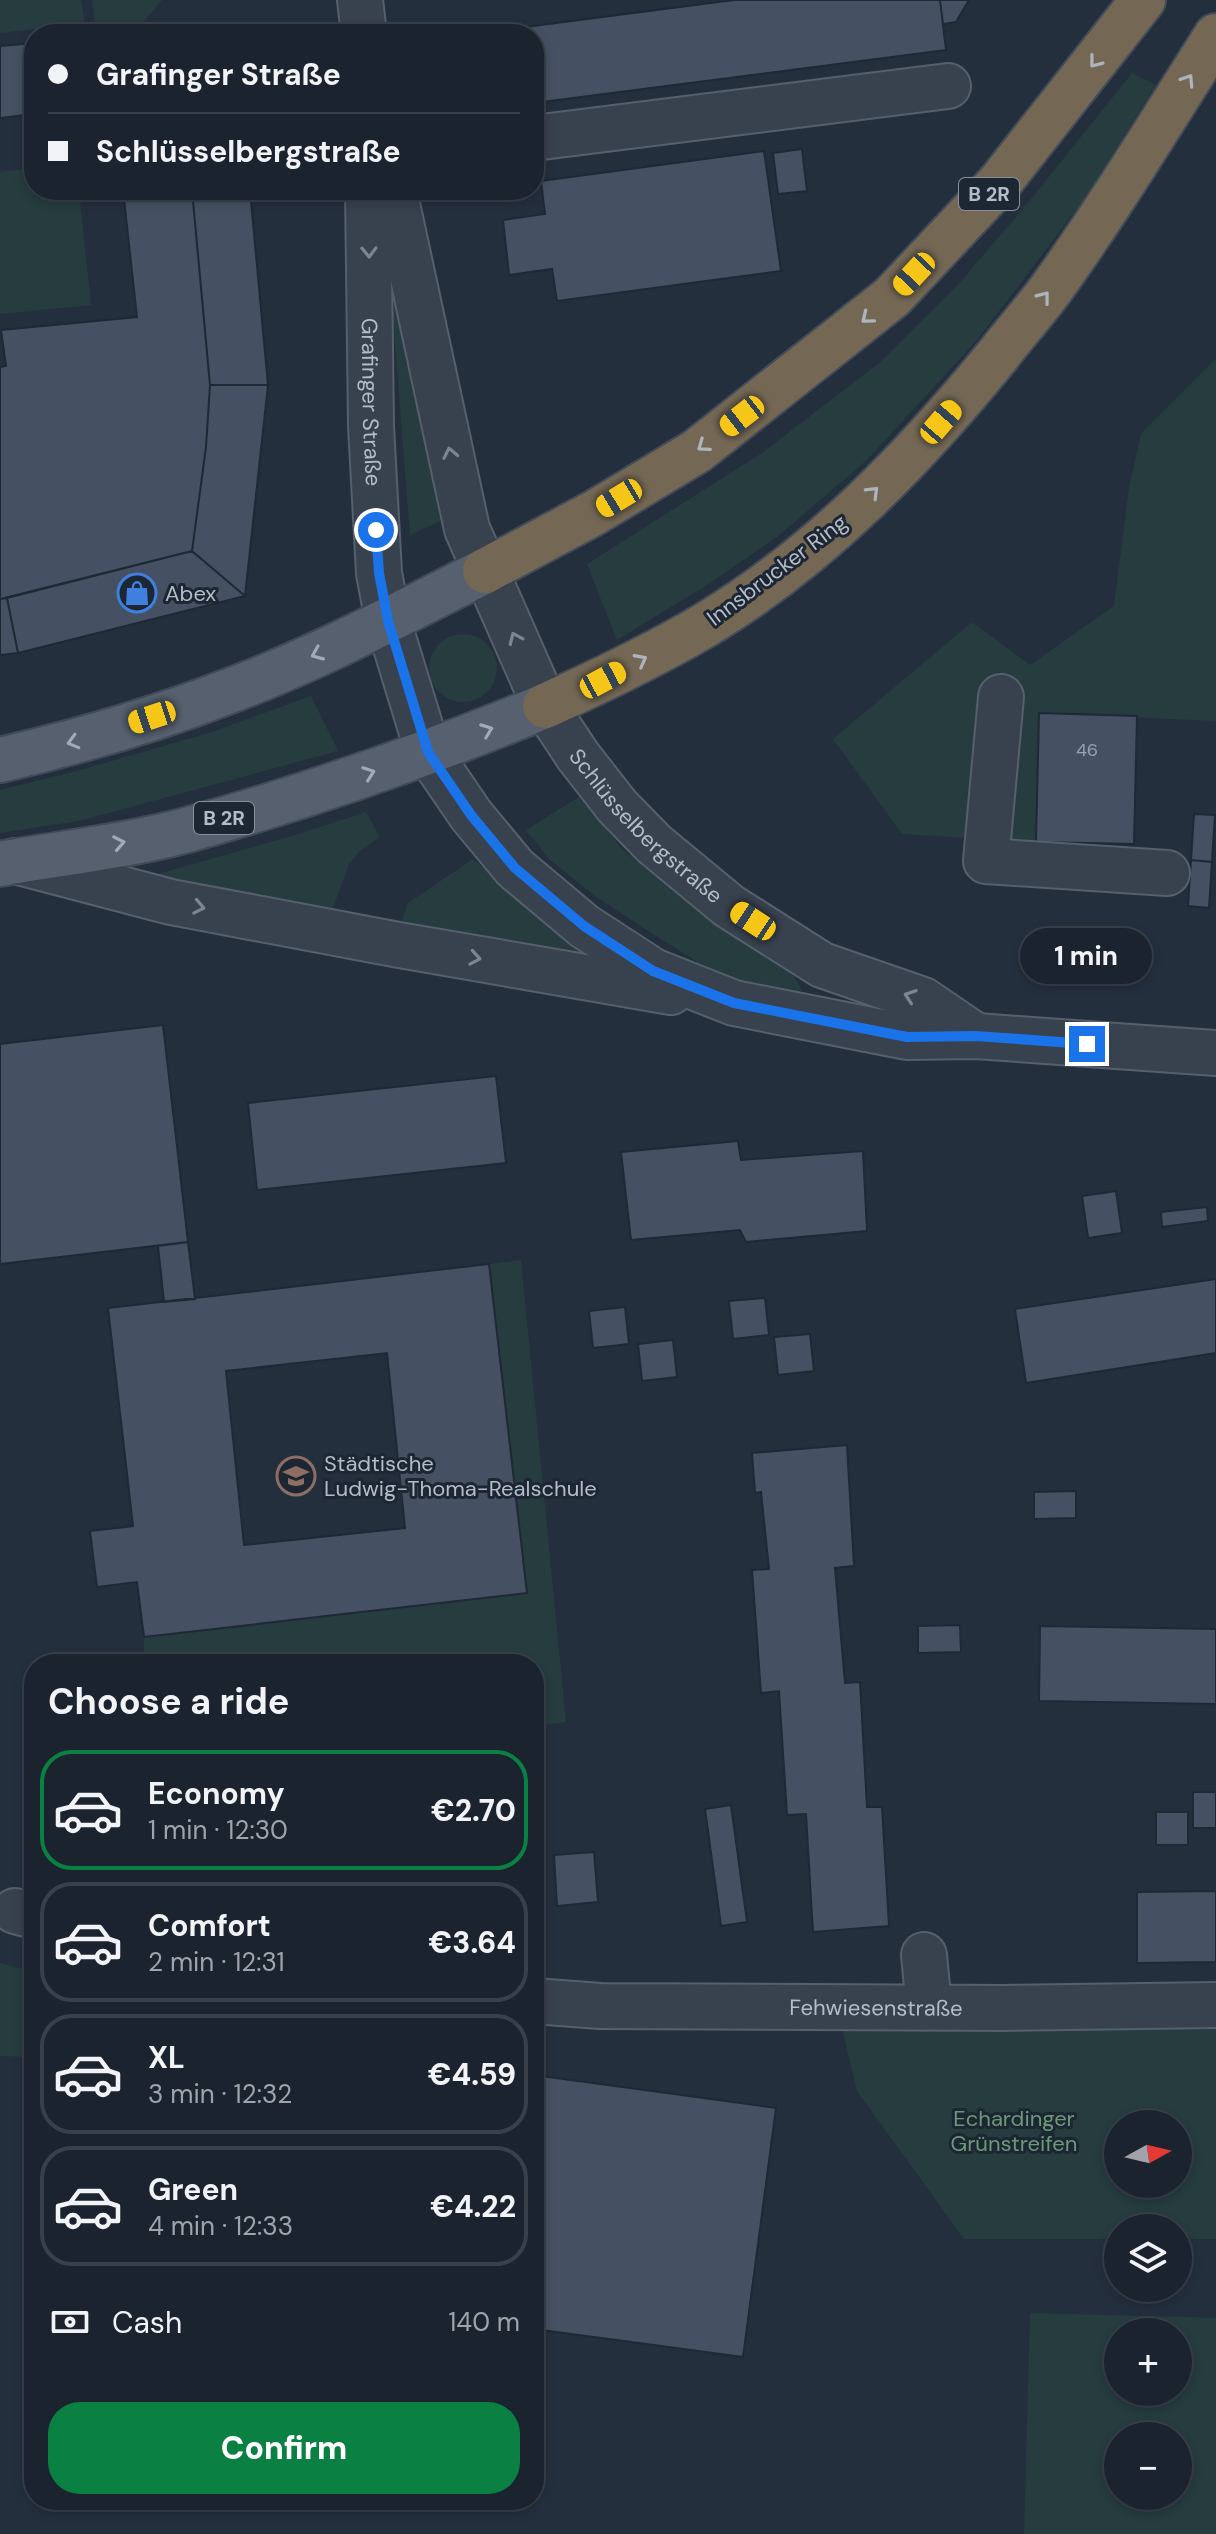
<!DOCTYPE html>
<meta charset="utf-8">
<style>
:root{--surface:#1b232e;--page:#242b36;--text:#f1f3f6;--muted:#a0a4aa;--line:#39404a;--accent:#0b8043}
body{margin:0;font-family:"DM Sans",sans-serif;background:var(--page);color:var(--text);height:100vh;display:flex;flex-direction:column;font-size:30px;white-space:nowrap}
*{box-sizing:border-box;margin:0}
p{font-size:26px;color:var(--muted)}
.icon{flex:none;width:44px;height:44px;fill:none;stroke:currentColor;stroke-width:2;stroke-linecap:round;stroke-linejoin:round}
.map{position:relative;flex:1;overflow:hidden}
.side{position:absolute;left:24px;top:1654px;width:520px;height:856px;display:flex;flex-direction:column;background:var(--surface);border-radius:32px;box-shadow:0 4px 12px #0003,0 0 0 2px var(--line)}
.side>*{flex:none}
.hud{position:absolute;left:24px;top:24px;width:520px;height:176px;border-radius:32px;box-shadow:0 4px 12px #0003,0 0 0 2px var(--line);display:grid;align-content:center;height:176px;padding:0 24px;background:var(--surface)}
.needle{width:52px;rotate:82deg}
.controls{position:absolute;left:1104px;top:2110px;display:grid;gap:16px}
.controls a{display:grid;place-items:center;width:88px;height:88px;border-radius:50%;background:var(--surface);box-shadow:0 4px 12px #0003,0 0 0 2px var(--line);font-size:40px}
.end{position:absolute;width:36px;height:36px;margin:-18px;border:10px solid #1a73e8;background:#fff;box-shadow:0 0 0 4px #fff}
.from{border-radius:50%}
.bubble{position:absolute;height:56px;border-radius:28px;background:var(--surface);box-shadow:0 4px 12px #0003,0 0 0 2px var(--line);font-size:26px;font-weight:800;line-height:56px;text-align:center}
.car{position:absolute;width:24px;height:48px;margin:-24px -12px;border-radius:10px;box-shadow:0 0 6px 2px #0007;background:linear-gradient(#f5c518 24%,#345 0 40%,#f5c518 0 76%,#345 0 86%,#f5c518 0)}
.hud b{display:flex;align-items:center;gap:28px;height:76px;font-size:30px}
.hud b+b{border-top:2px solid var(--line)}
.hud i{width:20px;height:20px;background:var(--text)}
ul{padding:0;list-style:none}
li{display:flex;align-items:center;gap:24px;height:120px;margin:0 16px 12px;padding:0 8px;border:4px solid var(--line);border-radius:32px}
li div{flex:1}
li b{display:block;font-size:30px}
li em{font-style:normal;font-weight:800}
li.active{border-color:var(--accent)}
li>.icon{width:72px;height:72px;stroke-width:1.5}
h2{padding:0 24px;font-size:36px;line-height:96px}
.pay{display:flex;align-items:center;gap:20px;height:88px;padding:0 24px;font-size:30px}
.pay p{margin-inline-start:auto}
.action{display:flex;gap:16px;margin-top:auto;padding:16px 24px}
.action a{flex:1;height:92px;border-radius:32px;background:var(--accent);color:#fff;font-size:32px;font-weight:800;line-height:92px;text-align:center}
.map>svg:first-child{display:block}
.green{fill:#263c3f;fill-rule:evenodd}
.building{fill:#455162;stroke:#1f2835;stroke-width:2;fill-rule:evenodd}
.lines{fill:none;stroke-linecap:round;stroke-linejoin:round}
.minor-casing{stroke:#565f6c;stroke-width:48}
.major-casing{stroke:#414a57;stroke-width:48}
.highway-casing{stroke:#434c59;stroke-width:48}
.minor{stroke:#38414e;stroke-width:44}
.major{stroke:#56606e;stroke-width:44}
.highway{stroke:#746855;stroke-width:44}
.oneway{stroke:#aeb4bd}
.oneway2{stroke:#7c8592}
.oneway3{stroke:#a1aab7}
.route{stroke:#1a73e8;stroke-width:10}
.labels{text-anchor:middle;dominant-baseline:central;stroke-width:6;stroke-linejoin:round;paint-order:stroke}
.number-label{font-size:18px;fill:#98a1af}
.shield{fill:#1d2633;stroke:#878f9c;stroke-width:2}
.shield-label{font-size:20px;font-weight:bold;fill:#b4bcc9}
.street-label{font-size:22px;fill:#b4bcc9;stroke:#1d2633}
.poi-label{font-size:22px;fill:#b4bcc9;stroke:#1d2633;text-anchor:start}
.park-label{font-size:22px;fill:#6b9a76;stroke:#1d2633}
</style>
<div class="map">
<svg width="1216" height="2534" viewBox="0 0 1216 2534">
<rect width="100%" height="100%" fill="#242f3e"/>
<!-- green -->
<path class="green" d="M0,0h81l4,23 -85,10z
M92,0h70l-29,34h-37z
M1132,73l24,12 -73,116 -105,138 -111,121 -89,76 -68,47 -93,57 -30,-76 175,-111 117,-90 76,-75 72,-84z
M34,168v22h45l12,115 -91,9v-142z
M397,302l50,216 -37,17 -18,-227z
M1216,359v362l-177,-8 -3,129 -134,-8 -69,-95 139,-117 58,43 84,-59 15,-118 12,-54z
M429 668a34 34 0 1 1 68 0a34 34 0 1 1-68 0Z
M311,696l27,55 -259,70 -79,12v-43l77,-19 135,-39z
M579,797l45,54 97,78 71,44 10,17 -13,9 -43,-14 -50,-24 -48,-30 -53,-35 -46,-37 -23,-29z
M366,812l14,25 -20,14 -11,13 -19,52 -158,-27 -18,-14 138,-39z
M473,859l118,96 -10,10 -182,-35 9,-27z
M521,1260l45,462 -32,4v-62h-390v-27l382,-44 -37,-329z
M0,1963l34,9v85l-34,-1z
M1216,2025v214h-38v-11h-60v11h-154l-107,-148 -15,-63zM1118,2124h60v60h-60z
M1030,2313l186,5v216h-192zM1118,2332h60v60h-60zM1118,2436h60v60h-60z"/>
<!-- building -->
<path class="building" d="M734,0h206l6,50 -412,53v-69h-24v-5z
M940,0h29l-13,22 -13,2z
M34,43v71l-34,4v-72z
M802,149l5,42 -29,3 -5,-41z
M764,151l17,120 -224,30 -5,-32 -43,6 -6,-55 42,-6 -4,-33z
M123,190h69l18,195 -4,62 -14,104 -192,48v-232l6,-1 -5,-36 136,-13z
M192,190h58l18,195h-58z
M210,385h58l-23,211 -53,-45 14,-104z
M192,551l53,45 -227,57 -11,-55z
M7,598l11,55 -18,2v-56z
M1039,713l98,3 -3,128 -98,-2z
M1194,814l21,1 -3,47 -21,-2z
M1191,860l21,2 -3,46 -21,-2z
M163,1025l25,217 -188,22v-220z
M496,1076l10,87 -249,27 -9,-87z
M738,1141l3,19 122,-9 4,80 -121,11 -6,-12 -109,10 -10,-88z
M1116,1191l6,42 -34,5 -6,-42z
M1207,1207l1,14 -46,6 -1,-15z
M188,1242l7,57 -31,3 -6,-56z
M489,1264l38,329 -383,44 -7,-55 -40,5 -7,-56 43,-5 -25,-218zM387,1353l18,175 -161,17 -18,-174z
M1216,1279v74l-190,30 -11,-74z
M765,1298l4,37 -36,4 -4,-38z
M625,1307l4,37 -36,4 -4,-37z
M810,1334l4,37 -36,4 -4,-38z
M673,1340l4,37 -35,4 -4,-37z
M847,1445l7,121 -19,2 10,115 15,-1 7,125h15l7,119 -76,6 -7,-118 -19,1 -8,-124 -18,2 -9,-123 17,-1 -8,-77 -6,1 -3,-40z
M1076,1491v27l-42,1v-27z
M960,1625l1,27 -43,1v-27z
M1040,1626l176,3v75l-177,-3z
M1193,1792h23v36h-23z
M731,1805l16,117 -26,4 -16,-117z
M1156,1812h32v33h-32z
M594,1852l4,50 -41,4 -3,-51z
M1216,1891v71l-79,1v-71z
M534,2075l242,33 -33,249 -209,-28z"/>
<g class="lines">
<!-- minor casing -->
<g class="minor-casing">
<g id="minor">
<path d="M360,0l4,34"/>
<path d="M534,138l414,-52"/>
<path id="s1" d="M368,190l3,236 8,147 9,48 40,131 43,63 44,53 69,58 69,45 81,32 173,34 69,-1 240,17"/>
<path id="s2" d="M394,190l73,339 78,177 33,50 39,50 37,38 75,62 93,59 101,35 53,36"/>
<path d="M1001,697l-15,164 181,12"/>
<path d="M15,861l156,41 228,43 272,47"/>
<path d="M15,1911l19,5"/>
<path d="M924,1955l5,52"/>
<path id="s3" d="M534,2001l66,5 403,2 213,-3"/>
</g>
</g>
<!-- major casing -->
<g class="major-casing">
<path id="major" d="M0,760c78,-18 157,-41 232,-70 88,-33 170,-77 253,-119
M0,864c61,-11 128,-18 187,-34 122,-34 242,-76 358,-124"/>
</g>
<!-- highway casing -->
<g class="highway-casing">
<path id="highway" d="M485,571l109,-58 103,-62 195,-154 108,-115 143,-182
M545,706c55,-25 110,-51 162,-82 114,-69 208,-167 291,-269 17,-22 36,-43 53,-66 59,-82 111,-168 165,-253"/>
</g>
<!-- minor -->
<use href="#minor" class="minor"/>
<!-- major -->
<use href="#major" class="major"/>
<!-- highway -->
<use href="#highway" class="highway"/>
</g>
<!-- one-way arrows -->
<defs><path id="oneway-chevron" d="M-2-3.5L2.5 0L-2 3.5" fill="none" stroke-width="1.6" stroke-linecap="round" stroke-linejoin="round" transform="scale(2)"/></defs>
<g class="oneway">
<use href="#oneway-chevron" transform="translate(1095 62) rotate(128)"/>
<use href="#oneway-chevron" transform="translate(1188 80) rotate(-57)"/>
<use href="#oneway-chevron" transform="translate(1044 297) rotate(-52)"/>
<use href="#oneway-chevron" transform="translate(867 318) rotate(141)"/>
<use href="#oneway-chevron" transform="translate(703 446) rotate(144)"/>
<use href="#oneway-chevron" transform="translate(873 492) rotate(-45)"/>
<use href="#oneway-chevron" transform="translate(641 660) rotate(-28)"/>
</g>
<g class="oneway2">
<use href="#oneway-chevron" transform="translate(369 252) rotate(89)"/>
<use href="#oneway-chevron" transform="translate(450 453) rotate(-102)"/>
<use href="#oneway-chevron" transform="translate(515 638) rotate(-114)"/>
<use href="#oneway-chevron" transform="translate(199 907) rotate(11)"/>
<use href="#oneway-chevron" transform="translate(475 958) rotate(10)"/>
<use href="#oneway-chevron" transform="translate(910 996) rotate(-161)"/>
</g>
<g class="oneway3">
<use href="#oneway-chevron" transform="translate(317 654) rotate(157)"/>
<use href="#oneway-chevron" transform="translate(487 730) rotate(-21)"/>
<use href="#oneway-chevron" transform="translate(73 742) rotate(164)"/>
<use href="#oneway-chevron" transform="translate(369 773) rotate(-20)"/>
<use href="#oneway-chevron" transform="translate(119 843) rotate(-11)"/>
</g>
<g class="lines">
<!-- route -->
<path class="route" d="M376,530l3,43 9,48 40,131 43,63 44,53 69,58 69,45 81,32 173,34 69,-1 111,8"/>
</g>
<!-- icons -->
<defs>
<g id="shop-ring" transform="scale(2)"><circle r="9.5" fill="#1d2633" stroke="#3f7fe0" stroke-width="1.5"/><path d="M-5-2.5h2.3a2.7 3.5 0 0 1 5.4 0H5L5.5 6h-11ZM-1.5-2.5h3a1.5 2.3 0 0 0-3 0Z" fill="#3f7fe0"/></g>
<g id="school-ring" transform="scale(2)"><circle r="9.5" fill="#1d2633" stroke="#8d6e63" stroke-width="1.5"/><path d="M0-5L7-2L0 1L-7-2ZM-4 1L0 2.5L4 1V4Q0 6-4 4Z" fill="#8d6e63"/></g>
</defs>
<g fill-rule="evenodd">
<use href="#shop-ring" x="137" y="593"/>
<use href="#school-ring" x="296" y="1476"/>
</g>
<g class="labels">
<!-- number labels -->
<g class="number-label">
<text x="1087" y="750">46</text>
</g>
<!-- shield labels -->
<g class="shield">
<rect x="959" y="178" width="60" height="32" rx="6"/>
<rect x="194" y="802" width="60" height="32" rx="6"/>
</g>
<g class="shield-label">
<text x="989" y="194">B 2R</text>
<text x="224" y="818">B 2R</text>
</g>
<!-- street labels -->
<g class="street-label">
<text stroke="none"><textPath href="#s1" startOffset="212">Grafinger Straße</textPath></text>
<text transform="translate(777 570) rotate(-37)">Innsbrucker Ring</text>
<text stroke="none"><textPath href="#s2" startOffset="698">Schlüsselbergstraße</textPath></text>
<text stroke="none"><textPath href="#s3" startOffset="342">Fehwiesenstraße</textPath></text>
</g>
<!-- poi labels -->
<g class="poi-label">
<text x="165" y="593">Abex</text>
<text x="324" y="1463">Städtische<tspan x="324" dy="25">Ludwig-Thoma-Realschule</tspan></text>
</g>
<!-- park labels -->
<g class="park-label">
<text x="1014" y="2118">Echardinger<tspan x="1014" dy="25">Grünstreifen</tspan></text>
</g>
</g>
</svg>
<div class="controls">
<a><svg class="needle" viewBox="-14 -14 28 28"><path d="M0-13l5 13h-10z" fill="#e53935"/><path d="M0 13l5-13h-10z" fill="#a0a4aa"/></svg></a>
<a><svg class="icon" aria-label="layers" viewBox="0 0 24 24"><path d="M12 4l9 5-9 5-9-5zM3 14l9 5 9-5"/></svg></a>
<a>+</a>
<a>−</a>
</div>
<i class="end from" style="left:376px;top:530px"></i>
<i class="end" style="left:1087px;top:1044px"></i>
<div class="bubble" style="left:1020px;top:928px;width:132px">1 min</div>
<i class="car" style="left:914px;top:274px;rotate:223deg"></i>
<i class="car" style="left:742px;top:416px;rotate:232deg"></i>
<i class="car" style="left:941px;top:422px;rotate:41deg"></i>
<i class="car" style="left:619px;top:498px;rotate:239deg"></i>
<i class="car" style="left:603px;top:680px;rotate:62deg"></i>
<i class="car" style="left:152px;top:717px;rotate:252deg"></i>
<i class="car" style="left:753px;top:921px;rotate:303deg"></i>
<div class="hud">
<b><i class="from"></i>Grafinger Straße</b>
<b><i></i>Schlüsselbergstraße</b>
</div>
<section class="side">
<h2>Choose a ride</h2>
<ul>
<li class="active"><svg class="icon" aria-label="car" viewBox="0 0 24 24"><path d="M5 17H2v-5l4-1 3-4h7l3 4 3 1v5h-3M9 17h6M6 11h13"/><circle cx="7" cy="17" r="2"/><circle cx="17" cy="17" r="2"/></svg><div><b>Economy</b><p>1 min · 12:30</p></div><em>€2.70</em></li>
<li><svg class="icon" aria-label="car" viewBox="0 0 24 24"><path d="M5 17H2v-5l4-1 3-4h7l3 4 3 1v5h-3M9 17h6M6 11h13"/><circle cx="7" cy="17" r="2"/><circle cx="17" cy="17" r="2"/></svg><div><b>Comfort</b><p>2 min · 12:31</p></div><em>€3.64</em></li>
<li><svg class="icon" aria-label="car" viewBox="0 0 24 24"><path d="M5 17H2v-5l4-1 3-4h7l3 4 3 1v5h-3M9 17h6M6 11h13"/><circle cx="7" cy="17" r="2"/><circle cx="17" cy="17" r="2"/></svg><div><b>XL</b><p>3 min · 12:32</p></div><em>€4.59</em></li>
<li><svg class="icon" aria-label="car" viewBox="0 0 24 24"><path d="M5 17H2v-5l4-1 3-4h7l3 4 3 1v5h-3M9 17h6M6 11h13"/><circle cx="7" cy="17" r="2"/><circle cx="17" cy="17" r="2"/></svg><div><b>Green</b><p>4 min · 12:33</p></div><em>€4.22</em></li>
</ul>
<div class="pay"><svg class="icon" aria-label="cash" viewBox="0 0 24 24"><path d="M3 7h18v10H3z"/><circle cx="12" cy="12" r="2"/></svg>Cash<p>140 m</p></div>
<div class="action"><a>Confirm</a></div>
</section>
</div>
